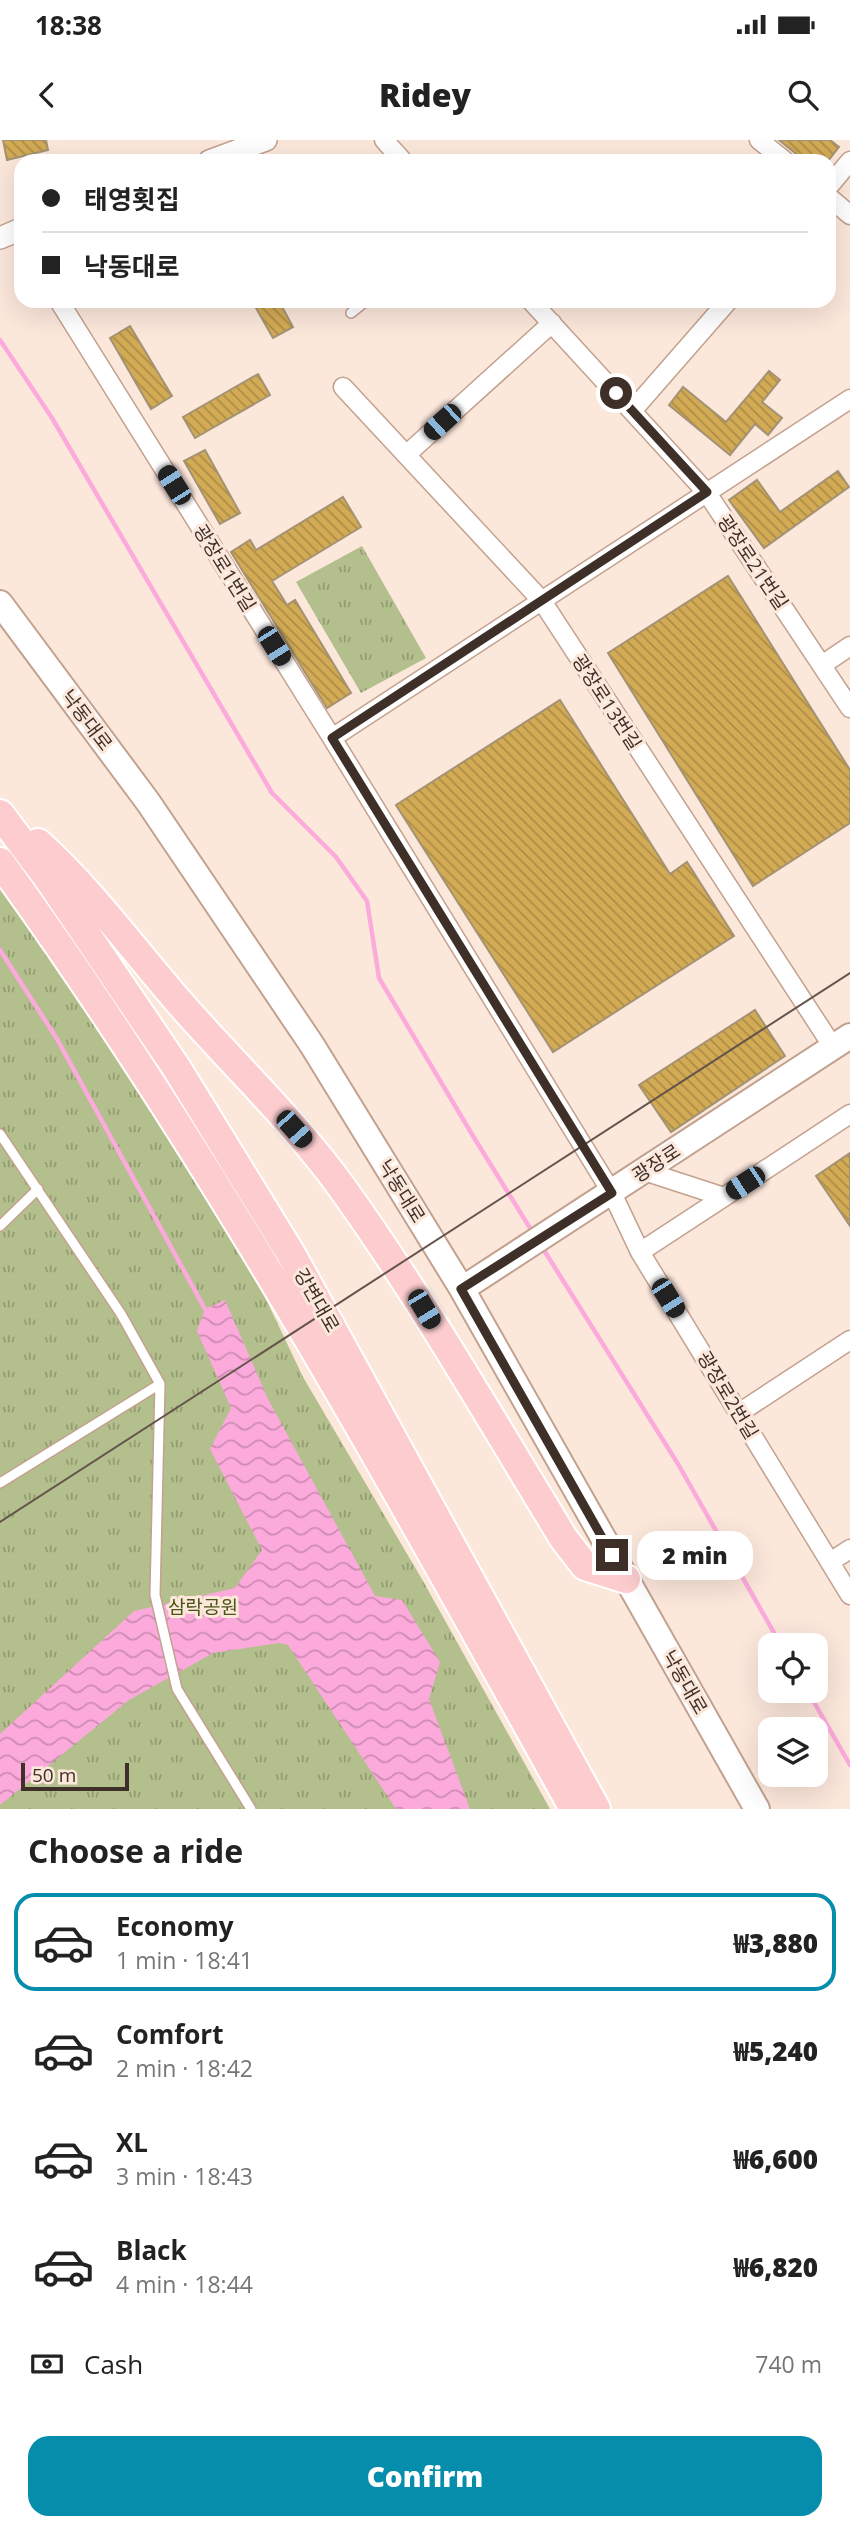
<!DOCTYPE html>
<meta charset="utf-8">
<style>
:root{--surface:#fff;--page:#f6f6f6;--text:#222;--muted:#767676;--line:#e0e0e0;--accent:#078dac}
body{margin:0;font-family:"Open Sans","Noto Sans KR",sans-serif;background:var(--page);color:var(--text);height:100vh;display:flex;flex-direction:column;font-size:26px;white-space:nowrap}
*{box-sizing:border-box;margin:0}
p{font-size:23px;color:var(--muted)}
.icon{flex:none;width:38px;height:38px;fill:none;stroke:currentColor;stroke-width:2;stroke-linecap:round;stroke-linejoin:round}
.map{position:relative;height:1669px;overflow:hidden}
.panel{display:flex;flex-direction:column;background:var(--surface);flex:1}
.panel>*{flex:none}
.hud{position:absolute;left:14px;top:14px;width:822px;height:154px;border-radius:21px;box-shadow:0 7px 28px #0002;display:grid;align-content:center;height:154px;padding:0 28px;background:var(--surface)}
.controls{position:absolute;left:758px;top:1493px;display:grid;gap:14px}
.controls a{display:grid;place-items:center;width:70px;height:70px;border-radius:14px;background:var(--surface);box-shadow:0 7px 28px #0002;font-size:35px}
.scale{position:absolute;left:21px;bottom:18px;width:108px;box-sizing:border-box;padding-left:7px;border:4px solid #3e3029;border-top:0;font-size:19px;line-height:24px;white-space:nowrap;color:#3e3029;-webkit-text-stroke:5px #fce7db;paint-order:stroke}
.end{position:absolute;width:32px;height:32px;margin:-16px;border:9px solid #3e3029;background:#fff;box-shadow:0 0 0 4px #fff}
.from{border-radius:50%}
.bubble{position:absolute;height:49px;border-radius:21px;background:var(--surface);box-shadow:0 7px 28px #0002;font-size:23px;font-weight:800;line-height:49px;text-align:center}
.car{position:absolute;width:21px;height:42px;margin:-21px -10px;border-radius:9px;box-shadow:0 0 5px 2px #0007;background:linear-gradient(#222 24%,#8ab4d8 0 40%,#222 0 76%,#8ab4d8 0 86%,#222 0)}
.hud b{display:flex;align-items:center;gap:24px;height:66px;font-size:26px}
.hud b+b{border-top:2px solid var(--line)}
.hud i{width:18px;height:18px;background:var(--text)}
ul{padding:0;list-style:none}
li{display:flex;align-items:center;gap:21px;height:98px;margin:0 14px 10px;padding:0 14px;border:4px solid transparent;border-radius:21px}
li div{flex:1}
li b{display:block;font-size:26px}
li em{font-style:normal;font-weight:800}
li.selected{border-color:var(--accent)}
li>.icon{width:63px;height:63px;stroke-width:1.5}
h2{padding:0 28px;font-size:32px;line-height:84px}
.pay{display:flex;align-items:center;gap:18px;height:77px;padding:0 28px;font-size:26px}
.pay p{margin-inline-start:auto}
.primary-button{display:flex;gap:14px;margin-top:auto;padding:14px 28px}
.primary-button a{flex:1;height:80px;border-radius:21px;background:var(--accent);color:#fff;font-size:28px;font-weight:800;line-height:80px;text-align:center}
.status{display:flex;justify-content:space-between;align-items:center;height:49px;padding:0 35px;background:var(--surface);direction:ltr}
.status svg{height:19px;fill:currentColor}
header{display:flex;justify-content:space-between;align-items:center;height:91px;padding:0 28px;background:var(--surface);font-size:32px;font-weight:800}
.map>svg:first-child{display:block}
.grass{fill:url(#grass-tufts)}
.water{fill:url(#water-waves)}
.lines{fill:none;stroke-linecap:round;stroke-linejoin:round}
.stream{stroke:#fcaadc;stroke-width:4.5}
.building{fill:url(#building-back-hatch);stroke:#a39374;stroke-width:2}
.service-casing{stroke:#c3a18f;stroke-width:12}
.minor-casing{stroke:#c3a18f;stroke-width:21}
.tertiary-casing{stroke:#c3a18f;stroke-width:24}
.secondary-casing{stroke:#c3a18f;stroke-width:28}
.trunk-casing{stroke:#fff;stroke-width:32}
.service{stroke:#fff;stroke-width:9}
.minor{stroke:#fff;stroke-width:18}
.tertiary{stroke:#fff;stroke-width:21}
.secondary{stroke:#fff;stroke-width:24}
.trunk{stroke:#fcccce;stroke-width:28}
.tram{stroke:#64544c;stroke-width:2}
.route{stroke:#3e3029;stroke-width:9}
.labels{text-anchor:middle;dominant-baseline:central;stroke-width:6;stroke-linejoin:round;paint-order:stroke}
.street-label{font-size:19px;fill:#3e3029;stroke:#fce7db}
.park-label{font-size:19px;fill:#4a5515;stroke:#fce7db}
</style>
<div class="status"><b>18:38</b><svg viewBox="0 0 49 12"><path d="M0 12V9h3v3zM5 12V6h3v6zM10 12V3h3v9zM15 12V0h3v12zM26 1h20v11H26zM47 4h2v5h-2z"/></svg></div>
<header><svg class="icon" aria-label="back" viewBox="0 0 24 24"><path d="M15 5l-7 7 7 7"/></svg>Ridey<svg class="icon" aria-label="search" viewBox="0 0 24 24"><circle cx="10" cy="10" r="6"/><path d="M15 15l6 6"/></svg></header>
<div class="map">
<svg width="850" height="1669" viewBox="0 0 850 1669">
<defs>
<pattern id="grass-tufts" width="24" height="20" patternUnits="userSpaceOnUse" patternTransform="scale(1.75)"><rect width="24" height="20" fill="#b3bf8c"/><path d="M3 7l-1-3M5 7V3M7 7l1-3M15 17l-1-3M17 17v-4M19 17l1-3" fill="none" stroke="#939c72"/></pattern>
<pattern id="water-waves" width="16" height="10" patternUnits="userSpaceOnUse" patternTransform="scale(1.75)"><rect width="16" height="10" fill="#fcaadc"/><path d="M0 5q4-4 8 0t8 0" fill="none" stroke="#cd8bb2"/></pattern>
<pattern id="building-back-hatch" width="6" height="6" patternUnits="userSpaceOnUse" patternTransform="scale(1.75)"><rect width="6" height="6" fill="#d3ab55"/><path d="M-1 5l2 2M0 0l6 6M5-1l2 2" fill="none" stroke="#ad8c46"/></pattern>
</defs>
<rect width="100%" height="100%" fill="#fce7db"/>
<!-- grass -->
<path class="grass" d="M362,406l64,112 -65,35 -65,-111z
M0,742l189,280 75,133 39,82 120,204 127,228h-550z"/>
<!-- water -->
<path class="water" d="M225,1160l43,99 107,197 27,4 38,62 -11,37 41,110h-74l-108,-164 -9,-2 -66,10 -84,47 -129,105v-71l134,-123 101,-23 27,-38 -52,-101 21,-41 -34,-77 8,-22z"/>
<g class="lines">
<!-- stream -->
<path class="stream" d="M0,200l52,78 220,375 64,64 31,44 12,77 94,158 60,97
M0,810l57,89 148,270
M542,1107l136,217 103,181
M807,1550l43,75"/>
</g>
<!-- building -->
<path class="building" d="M3,0h43l2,10 -41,10z
M779,0h51l9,7 -11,14h-23z
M252,161h27l14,26 -20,11z
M130,186l42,70 -21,13 -41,-71z
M769,231l11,9 -18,22 20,16 -14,17 -13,-11 -25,31 -61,-50 14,-18 43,35z
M258,234l12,21 -75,43 -12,-21z
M205,310l35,63 -20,11 -36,-63z
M838,331l11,16 -85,61 -35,-48 28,-20 23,32z
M343,357l18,30 -89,54 15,24 8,-5 56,93 -24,15 -96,-156 19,-12 6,10z
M728,436l122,194v53l-97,63 -145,-233z
M560,560l110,174 17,-12 47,74 -181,116 -157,-247z
M755,870l30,46 -114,76 -32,-47z
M850,1013v73l-34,-50z"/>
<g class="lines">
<!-- service casing -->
<g class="service-casing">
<path id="service" d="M351,173l15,-12
M0,994l121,180 39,70 -5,211 22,94 74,120
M0,1086l38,-37
M0,1343l160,-99"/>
</g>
<!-- minor casing -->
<g class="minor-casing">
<path id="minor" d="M384,0l19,21
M759,0l26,21
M830,45l20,-24
M830,58l20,17
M59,161l273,437 280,455 28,59 210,343
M531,161l176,192 143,215
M343,247l199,214 291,446
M632,271l96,-110
M406,315l146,-132
M822,525l28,-19
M332,598l518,-339
M724,1057l126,-83
M640,1112l84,-55 -80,-26
M739,1273l111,-73
M830,1422l20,-13"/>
</g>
<!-- tertiary casing -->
<g class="tertiary-casing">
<path id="tertiary" d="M209,21l57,-21
M0,98l21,-9"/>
</g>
<!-- secondary casing -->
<g class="secondary-casing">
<path id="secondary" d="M0,463l148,199 164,243 150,244 295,520
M462,1149l388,-253"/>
</g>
<!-- trunk casing -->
<g class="trunk-casing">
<path id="trunk" d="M0,674l48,64 128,189 115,187 305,555
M38,703c53,48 95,106 141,159 54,62 116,120 164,187 80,112 149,232 221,350l21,27 41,13
M0,722c216,299 395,624 574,947"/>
</g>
<!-- service -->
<use href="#service" class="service"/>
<!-- minor -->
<use href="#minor" class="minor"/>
<!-- tertiary -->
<use href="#tertiary" class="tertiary"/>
<!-- secondary -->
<use href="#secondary" class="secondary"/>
<!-- trunk -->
<use href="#trunk" class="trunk"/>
<!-- tram -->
<path class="tram" d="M0,1382l850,-549"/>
</g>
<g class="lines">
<!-- route -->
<path class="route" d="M612,1415l-151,-266 151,-96 -280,-455 375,-246 -91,-99"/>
</g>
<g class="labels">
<!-- street labels -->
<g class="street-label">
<text transform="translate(753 422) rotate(56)">광장로21번길</text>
<text transform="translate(225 428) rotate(58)">광장로1번길</text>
<text transform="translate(607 562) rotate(57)">광장로13번길</text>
<text transform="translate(87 580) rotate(53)">낙동대로</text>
<text transform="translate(656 1023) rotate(-33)">광장로</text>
<text transform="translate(402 1051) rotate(58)">낙동대로</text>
<text transform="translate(317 1160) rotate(60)">강변대로</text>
<text transform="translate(728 1255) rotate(59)">광장로2번길</text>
<text transform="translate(685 1542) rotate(60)">낙동대로</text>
</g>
<!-- park labels -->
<g class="park-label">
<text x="203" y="1467">삼락공원</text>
</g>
</g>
</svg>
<div class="controls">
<a><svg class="icon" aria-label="locate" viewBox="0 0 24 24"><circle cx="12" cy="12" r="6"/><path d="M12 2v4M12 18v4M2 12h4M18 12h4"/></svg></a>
<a><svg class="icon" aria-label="layers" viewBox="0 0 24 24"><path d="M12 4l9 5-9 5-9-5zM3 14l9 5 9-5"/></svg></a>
</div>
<div class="scale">50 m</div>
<i class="end from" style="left:616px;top:253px"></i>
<i class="end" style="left:612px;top:1415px"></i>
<div class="bubble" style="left:637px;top:1391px;width:116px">2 min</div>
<i class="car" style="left:442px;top:282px;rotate:228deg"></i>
<i class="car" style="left:174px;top:345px;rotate:328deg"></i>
<i class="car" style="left:274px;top:506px;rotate:148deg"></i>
<i class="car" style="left:294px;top:989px;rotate:138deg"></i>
<i class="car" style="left:745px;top:1043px;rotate:237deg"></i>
<i class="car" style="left:668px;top:1158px;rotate:148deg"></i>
<i class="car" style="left:424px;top:1169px;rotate:149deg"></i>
<div class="hud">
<b><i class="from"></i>태영횟집</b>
<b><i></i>낙동대로</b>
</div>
</div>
<section class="panel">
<h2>Choose a ride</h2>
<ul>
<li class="selected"><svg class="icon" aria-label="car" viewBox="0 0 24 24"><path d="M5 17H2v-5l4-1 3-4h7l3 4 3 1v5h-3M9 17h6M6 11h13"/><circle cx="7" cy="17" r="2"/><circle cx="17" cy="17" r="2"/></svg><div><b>Economy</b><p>1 min · 18:41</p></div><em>₩3,880</em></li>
<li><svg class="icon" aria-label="car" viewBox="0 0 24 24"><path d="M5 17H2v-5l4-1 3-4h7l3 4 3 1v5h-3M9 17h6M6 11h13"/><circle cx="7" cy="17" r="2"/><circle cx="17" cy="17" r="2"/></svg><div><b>Comfort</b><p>2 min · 18:42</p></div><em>₩5,240</em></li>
<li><svg class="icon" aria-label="car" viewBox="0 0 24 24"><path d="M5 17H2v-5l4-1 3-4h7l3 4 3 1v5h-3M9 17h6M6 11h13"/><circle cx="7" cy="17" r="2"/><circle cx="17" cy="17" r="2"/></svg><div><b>XL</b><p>3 min · 18:43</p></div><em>₩6,600</em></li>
<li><svg class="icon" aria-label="car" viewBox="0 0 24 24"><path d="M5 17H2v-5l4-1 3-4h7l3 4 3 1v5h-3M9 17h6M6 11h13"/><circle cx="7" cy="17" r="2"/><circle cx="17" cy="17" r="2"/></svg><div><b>Black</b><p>4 min · 18:44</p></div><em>₩6,820</em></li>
</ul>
<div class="pay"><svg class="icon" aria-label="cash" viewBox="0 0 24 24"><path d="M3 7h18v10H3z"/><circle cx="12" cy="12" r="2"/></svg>Cash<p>740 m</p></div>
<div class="primary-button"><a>Confirm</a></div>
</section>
